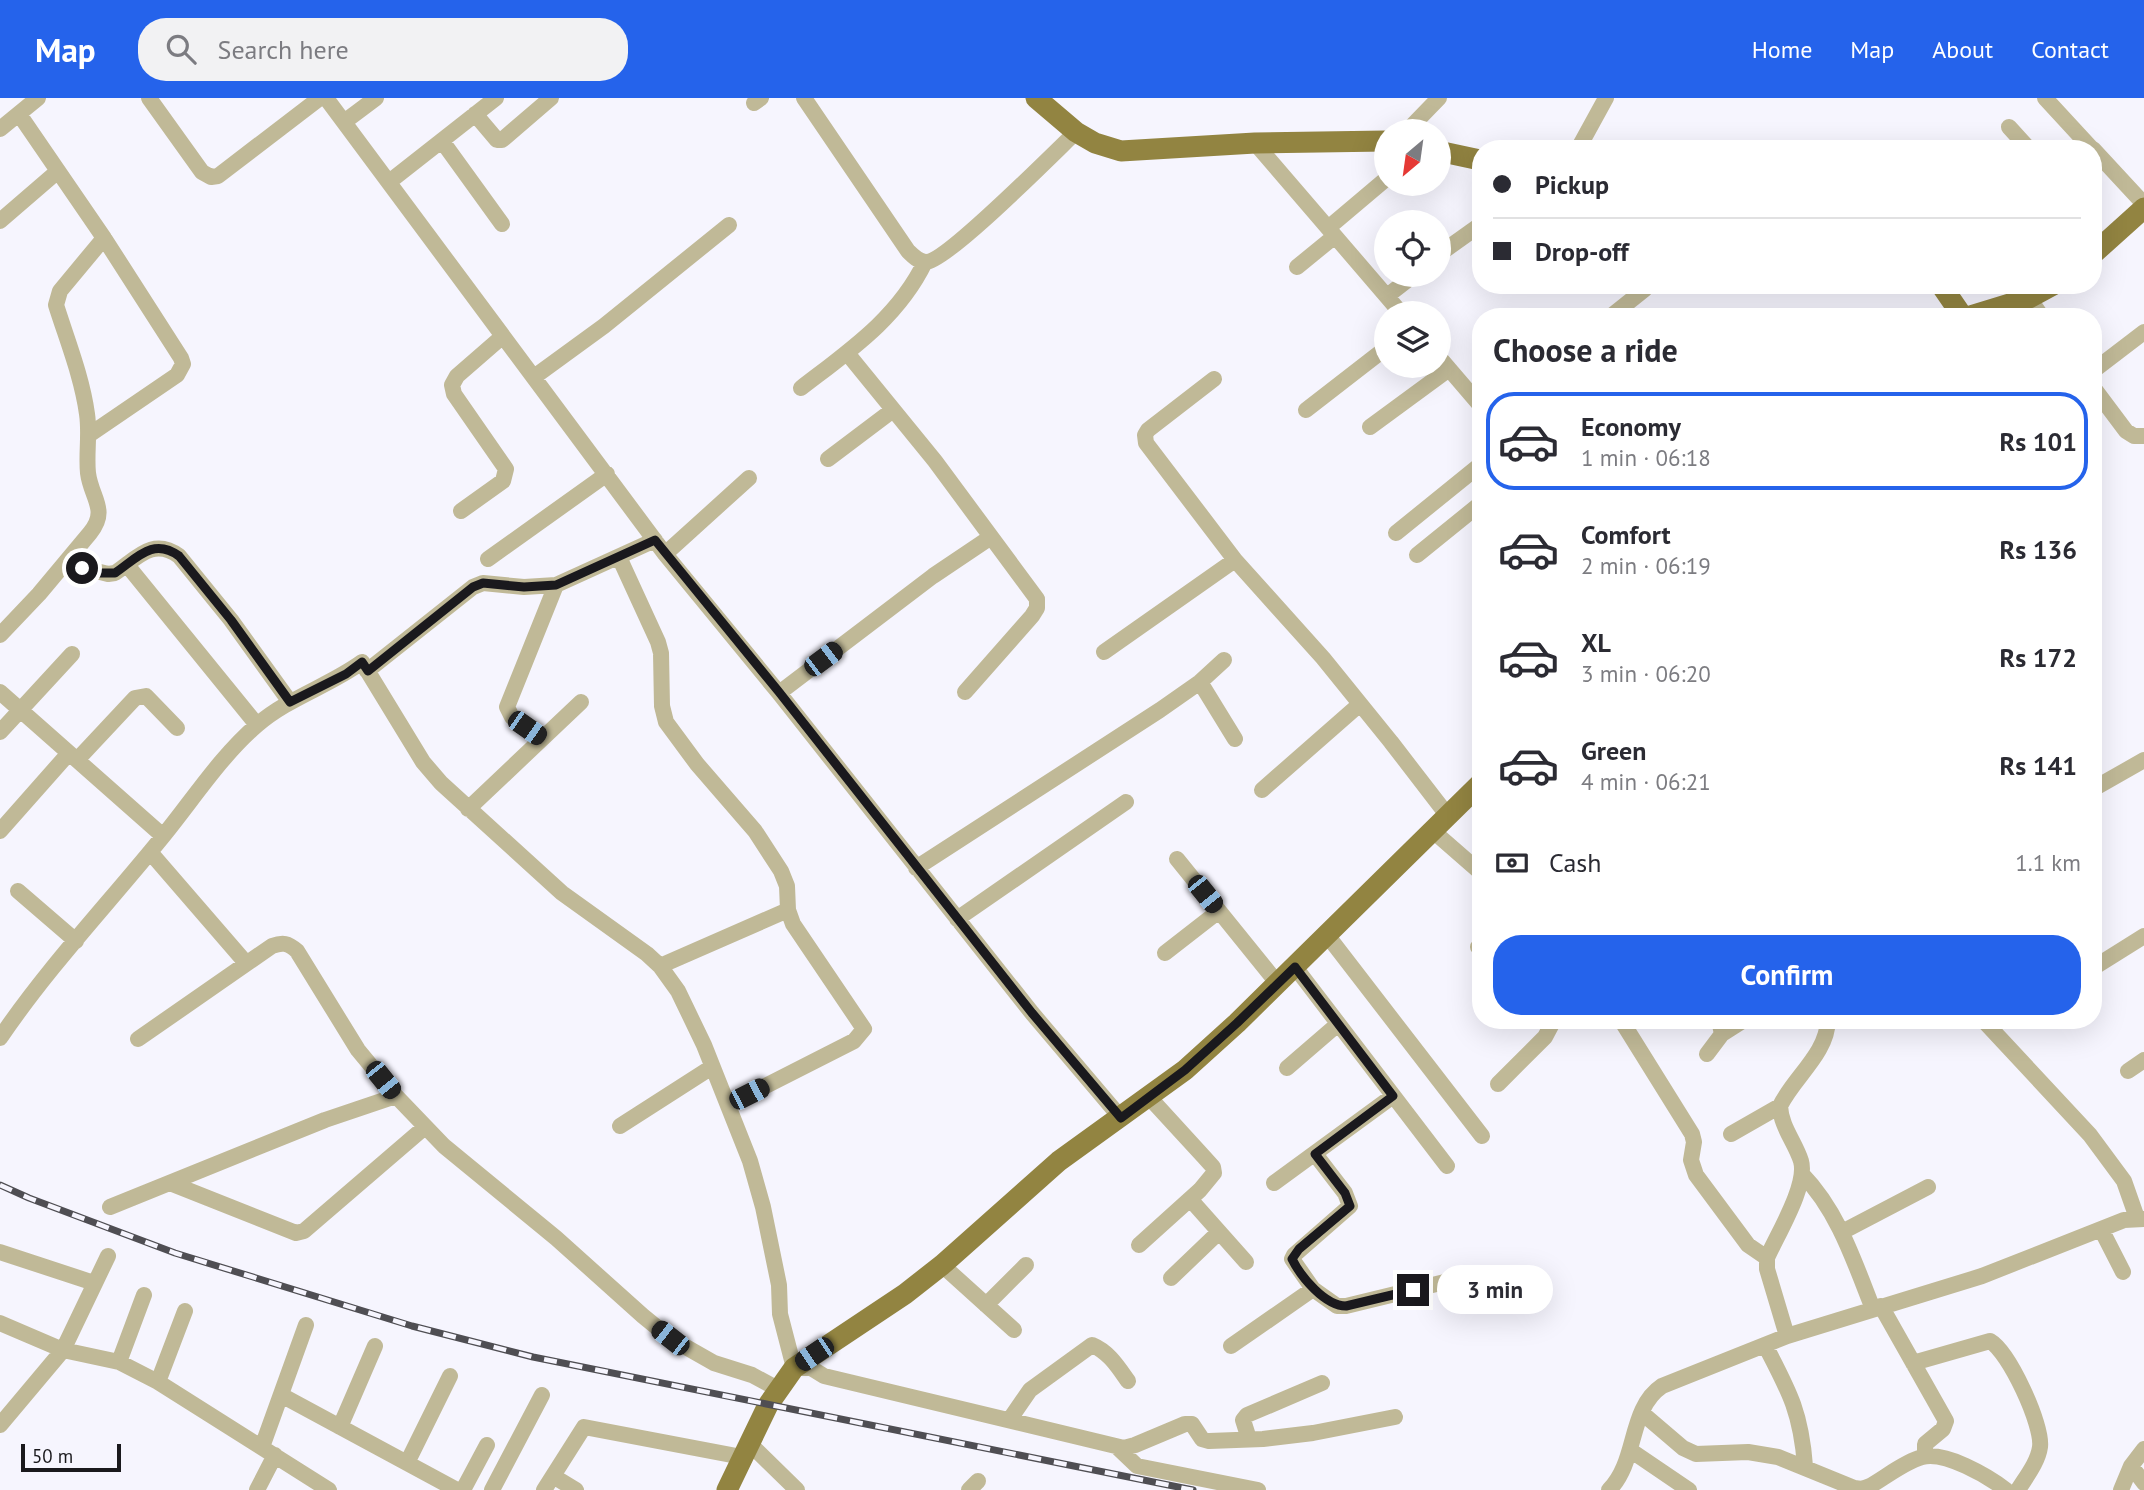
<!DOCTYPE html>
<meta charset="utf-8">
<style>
:root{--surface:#fff;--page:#f2f2f3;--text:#2b2b33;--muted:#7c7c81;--line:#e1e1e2;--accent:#2563eb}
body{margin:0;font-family:"PT Sans",sans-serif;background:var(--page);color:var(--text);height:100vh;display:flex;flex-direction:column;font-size:26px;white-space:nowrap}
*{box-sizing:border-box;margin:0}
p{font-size:23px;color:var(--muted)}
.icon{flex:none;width:38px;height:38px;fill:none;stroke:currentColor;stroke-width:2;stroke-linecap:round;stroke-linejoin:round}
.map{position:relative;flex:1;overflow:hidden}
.sheet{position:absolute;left:1472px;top:210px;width:630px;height:721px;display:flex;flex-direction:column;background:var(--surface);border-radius:28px;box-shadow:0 7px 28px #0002}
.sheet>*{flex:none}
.guide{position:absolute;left:1472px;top:42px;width:630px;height:154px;border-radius:28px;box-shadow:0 7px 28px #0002;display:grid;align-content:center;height:154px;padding:0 21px;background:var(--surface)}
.needle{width:46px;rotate:209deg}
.tools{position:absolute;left:1374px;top:21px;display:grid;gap:14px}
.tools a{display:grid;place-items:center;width:77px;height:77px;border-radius:50%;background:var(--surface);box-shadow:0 7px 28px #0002;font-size:35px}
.scale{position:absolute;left:21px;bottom:18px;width:100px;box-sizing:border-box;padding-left:7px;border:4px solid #1a191d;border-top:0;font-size:19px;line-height:24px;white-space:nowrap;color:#1a191d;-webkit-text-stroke:5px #f6f5fe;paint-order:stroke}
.end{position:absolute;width:32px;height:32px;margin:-16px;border:9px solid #1a191d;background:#fff;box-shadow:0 0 0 4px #fff}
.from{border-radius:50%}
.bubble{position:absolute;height:49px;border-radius:24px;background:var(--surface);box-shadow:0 7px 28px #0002;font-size:23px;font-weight:700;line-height:49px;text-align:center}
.car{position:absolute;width:21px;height:42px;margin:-21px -10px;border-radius:9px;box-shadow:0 0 5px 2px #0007;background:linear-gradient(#222 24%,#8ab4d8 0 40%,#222 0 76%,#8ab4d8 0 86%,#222 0)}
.guide b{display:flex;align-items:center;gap:24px;height:66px;font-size:26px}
.guide b+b{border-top:2px solid var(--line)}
.guide i{width:18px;height:18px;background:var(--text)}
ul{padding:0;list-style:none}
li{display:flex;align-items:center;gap:21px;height:98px;margin:0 14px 10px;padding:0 7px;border:4px solid transparent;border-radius:28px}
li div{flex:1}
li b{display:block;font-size:26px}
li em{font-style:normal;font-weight:700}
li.on{border-color:var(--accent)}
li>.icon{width:63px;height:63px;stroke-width:1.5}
h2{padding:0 21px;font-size:32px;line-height:84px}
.pay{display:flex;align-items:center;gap:18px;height:77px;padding:0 21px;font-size:26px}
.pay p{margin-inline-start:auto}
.action{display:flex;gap:14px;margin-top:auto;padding:14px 21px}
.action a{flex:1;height:80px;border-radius:28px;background:var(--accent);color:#fff;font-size:28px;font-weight:700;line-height:80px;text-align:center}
header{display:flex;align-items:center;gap:42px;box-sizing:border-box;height:98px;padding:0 35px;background:var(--accent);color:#fff}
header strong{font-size:33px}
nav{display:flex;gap:38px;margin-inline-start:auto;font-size:24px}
.search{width:490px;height:63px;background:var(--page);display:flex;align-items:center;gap:18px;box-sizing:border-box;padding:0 24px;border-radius:28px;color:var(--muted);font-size:26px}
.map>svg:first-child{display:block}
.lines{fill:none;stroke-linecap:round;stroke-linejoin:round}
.minor{stroke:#c0b997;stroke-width:16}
.major{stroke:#928441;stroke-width:21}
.rail-casing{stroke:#4f4e53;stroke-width:7}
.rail{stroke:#f6f5fe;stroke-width:4.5;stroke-dasharray:13;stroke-linecap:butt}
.route{stroke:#1a191d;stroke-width:9}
</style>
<header>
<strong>Map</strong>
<div class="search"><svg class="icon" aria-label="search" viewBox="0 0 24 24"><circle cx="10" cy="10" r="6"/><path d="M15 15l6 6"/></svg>Search here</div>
<nav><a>Home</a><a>Map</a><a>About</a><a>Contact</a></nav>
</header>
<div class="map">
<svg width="2144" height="1392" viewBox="0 0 2144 1392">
<rect width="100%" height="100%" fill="#f6f5fe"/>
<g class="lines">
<!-- minor -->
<path class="minor" d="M149,0l53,74 9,5 7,-1 102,-78
M326,0l339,456 114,139 253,320 89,105
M804,0l104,153c5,5 11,11 18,11 20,0 129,-110 150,-130
M2045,0l47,51
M754,5l7,-5
M19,16l85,124 77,120 2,6 -6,11 -88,60
M475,16l22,26h5l49,-42
M344,24l32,-24
M2009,29l20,22
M0,31l38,-31
M1407,33l32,-33
M442,43l60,83
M1255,45l146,170
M1578,51l28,-51
M2093,51l51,55
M389,84l107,-84
M0,123l58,-50
M1328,130l58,-49
M1438,157l42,-30
M1297,169l38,-31
M1387,198l27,-21
M2029,200l13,19
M1610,219l35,-28
M847,255l88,108 102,138v9l-5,8 -67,76
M1438,258l42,49
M2093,273l51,-39
M534,279l70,-51 125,-101
M1214,281l-66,51 -3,5 1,8 89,117 88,98 68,84 57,74
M2093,289l33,44 8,5h10
M801,290c48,-37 97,-70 124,-126
M1306,312l80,-62
M1370,329l79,-58
M828,361l65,-49
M461,413l42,-30 3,-12 -52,-75 -2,-9 5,-9 46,-40
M1396,435l84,-68
M665,456l84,-76
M1417,457l63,-51
M619,459l39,85 3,11 1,53 4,16 31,42 58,67 26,40 6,15 1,24 5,14 71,105 -10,12 -126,64
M488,461l119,-85
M65,465l43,11 7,-1c22,-15 38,-36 64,-17l52,64 59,82
M127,467l130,160
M0,537l39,-41 51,-61c19,-23 1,-35 -2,-60 -2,-19 2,-39 -1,-59 -5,-37 -20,-74 -31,-109l4,-14 44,-53
M1104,554l131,-92
M367,573l106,-84 10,-4 41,4 32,-2 99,-45
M1200,584l35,57
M0,594l163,144
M779,595l154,-117 58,-39
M0,634l72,-78
M543,640l-31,-21 -5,-10 49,-122
M77,662l58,-62 11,-2 31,32
M2093,691l51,-29
M1262,692l98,-86
M468,711l113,-107
M0,733l69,-78
M1433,733l47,41
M150,754l96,111
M1177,761l101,125
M916,770l244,-158 40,-28 24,-22
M18,793l58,50
M957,821l169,-117
M1327,837l155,201
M1478,849l2,-2
M1165,855l54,-42
M660,868l128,-56
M1295,869l152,199
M2093,870l51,-32
M1621,922l71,114 2,8 -3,18 5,15 52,70 19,13
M1983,922l107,115 34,46 13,37
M1722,936l22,-14
M0,940c49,-72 109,-135 164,-203 30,-37 57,-79 93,-110 31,-27 72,-39 105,-63l61,100 18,21 121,110 85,61 13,12 18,25 26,54 46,116 13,46 16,78 1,29 14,54h17l13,8 300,72 11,-3 50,-21h7l10,15 7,2 54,-2 50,-6 82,-16
M138,941l134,-93c11,-4 16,-3 25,5l61,99 38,46 48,50 112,92 87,78 27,22 44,25 38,12 26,14
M1707,956l15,-20 -3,-14
M1287,970l51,-44
M2128,973l16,-11
M1498,986l47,-47 9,-17
M620,1028l92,-59
M1731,1036l49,-28
M1802,1076c36,37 52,87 71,135
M170,1085l126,50 8,-2 121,-104
M1274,1085l119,-87
M1190,1101l56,63
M110,1109l215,-87 71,-24
M2101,1131l22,43
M1842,1134l86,-45
M1139,1147l61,-55 14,-17 -1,-6 -9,-10 -55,-60
M0,1154l94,31
M942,1167l72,65
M1171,1180l48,-46
M1313,1191l-21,-30 2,-4 56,-49 -5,-13 -30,-39
M986,1207l40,-40
M1881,1208l65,115 -3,8 -18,15v12
M0,1225l63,27 56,12 39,20 171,108
M1787,1238l-20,-67v-11c10,-23 41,-73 34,-97 -6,-19 -20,-34 -21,-55 14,-29 47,-52 48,-86
M1765,1247c24,46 36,67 40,121
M1231,1248l82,-57 24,17h9l111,-27
M119,1264l25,-67
M1913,1265l77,-22c19,11 53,84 50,106 -2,15 -14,30 -22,43
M158,1284l27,-71
M281,1297l176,95
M1642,1315l41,35 13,6 52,-2 30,5 76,31 8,1 8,-3c16,-9 34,-24 52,-29 23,-6 66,19 84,33
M1010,1321l20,-29 62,-45c17,7 26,22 36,36
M0,1327l63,-75 45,-94
M340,1329l35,-81
M1249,1341l-6,-19 4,-5 75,-32
M749,1345l48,47
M1116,1348l21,20 121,24
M262,1349l44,-122
M1630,1352l59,40
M407,1365l43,-87
M2131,1368l13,17
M553,1378l23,14
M257,1392l18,-35
M463,1392l24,-45
M492,1392l50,-95
M544,1392l40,-63 158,30
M969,1392l9,-9
M1609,1392c29,-29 19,-81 53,-104l125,-50 195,-60 142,-56 20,-1
M2121,1392l10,-24 13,-17"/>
<!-- major -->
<path class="major" d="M1036,0l40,34 19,11 26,8 134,-8 131,-2
M1438,53l42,9
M2093,156l51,-46
M1941,187l22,32
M1967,219l62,-19 24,-13
M727,1392l41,-85 26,-37 111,-74 37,-29 117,-104 126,-91 52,-47 243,-239"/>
<!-- rail casing -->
<g class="rail-casing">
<path id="rail" d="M0,1087l29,13 146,55 237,73 121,31 660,133"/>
</g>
<!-- rail -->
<use href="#rail" class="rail"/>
</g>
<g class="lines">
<!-- route -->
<path class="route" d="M82,470l17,5h16c22,-15 38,-36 64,-17l52,64 59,82 56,-28 16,-12 6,9 105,-84 10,-4 41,4 32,-2 99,-45 124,152 253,321 89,105 64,-48 52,-47 58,-56 98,129 -78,58 30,39 5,13 -51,43 -7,10c9,18 33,47 54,47l67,-16"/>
</g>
</svg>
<div class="tools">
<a><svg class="needle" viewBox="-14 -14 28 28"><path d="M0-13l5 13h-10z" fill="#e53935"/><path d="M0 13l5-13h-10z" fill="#7c7c81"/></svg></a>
<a><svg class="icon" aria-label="locate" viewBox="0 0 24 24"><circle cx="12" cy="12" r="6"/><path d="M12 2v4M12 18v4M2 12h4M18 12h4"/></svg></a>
<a><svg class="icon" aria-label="layers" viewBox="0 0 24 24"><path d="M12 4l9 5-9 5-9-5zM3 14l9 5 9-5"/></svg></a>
</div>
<div class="scale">50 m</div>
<i class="end from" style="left:82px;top:470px"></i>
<i class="end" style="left:1413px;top:1192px"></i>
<div class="bubble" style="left:1437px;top:1167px;width:116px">3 min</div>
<i class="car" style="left:823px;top:561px;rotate:53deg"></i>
<i class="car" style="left:527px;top:630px;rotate:125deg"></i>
<i class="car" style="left:1205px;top:796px;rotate:141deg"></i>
<i class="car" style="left:383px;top:982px;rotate:141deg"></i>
<i class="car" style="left:749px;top:996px;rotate:63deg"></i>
<i class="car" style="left:670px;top:1240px;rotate:308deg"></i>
<i class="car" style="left:814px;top:1256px;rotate:236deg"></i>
<div class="guide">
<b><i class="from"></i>Pickup</b>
<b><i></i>Drop-off</b>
</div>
<section class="sheet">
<h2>Choose a ride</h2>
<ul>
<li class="on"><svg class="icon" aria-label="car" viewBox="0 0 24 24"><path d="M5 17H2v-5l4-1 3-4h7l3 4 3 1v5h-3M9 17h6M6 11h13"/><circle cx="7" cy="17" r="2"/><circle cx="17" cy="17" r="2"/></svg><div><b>Economy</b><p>1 min · 06:18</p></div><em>Rs 101</em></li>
<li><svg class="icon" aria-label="car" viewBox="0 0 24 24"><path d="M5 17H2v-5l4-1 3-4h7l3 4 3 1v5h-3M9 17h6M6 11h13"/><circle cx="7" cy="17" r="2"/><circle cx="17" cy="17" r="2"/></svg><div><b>Comfort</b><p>2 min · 06:19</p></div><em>Rs 136</em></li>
<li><svg class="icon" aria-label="car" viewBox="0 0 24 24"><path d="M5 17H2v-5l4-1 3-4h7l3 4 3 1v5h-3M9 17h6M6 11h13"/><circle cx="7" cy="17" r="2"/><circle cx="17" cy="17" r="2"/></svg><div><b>XL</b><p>3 min · 06:20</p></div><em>Rs 172</em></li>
<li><svg class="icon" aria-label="car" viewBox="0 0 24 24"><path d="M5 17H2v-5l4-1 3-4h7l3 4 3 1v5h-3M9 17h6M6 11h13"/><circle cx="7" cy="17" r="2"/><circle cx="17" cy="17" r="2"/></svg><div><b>Green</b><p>4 min · 06:21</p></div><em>Rs 141</em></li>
</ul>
<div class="pay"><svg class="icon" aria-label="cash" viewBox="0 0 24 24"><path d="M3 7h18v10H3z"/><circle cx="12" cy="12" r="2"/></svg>Cash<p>1.1 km</p></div>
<div class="action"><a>Confirm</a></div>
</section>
</div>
